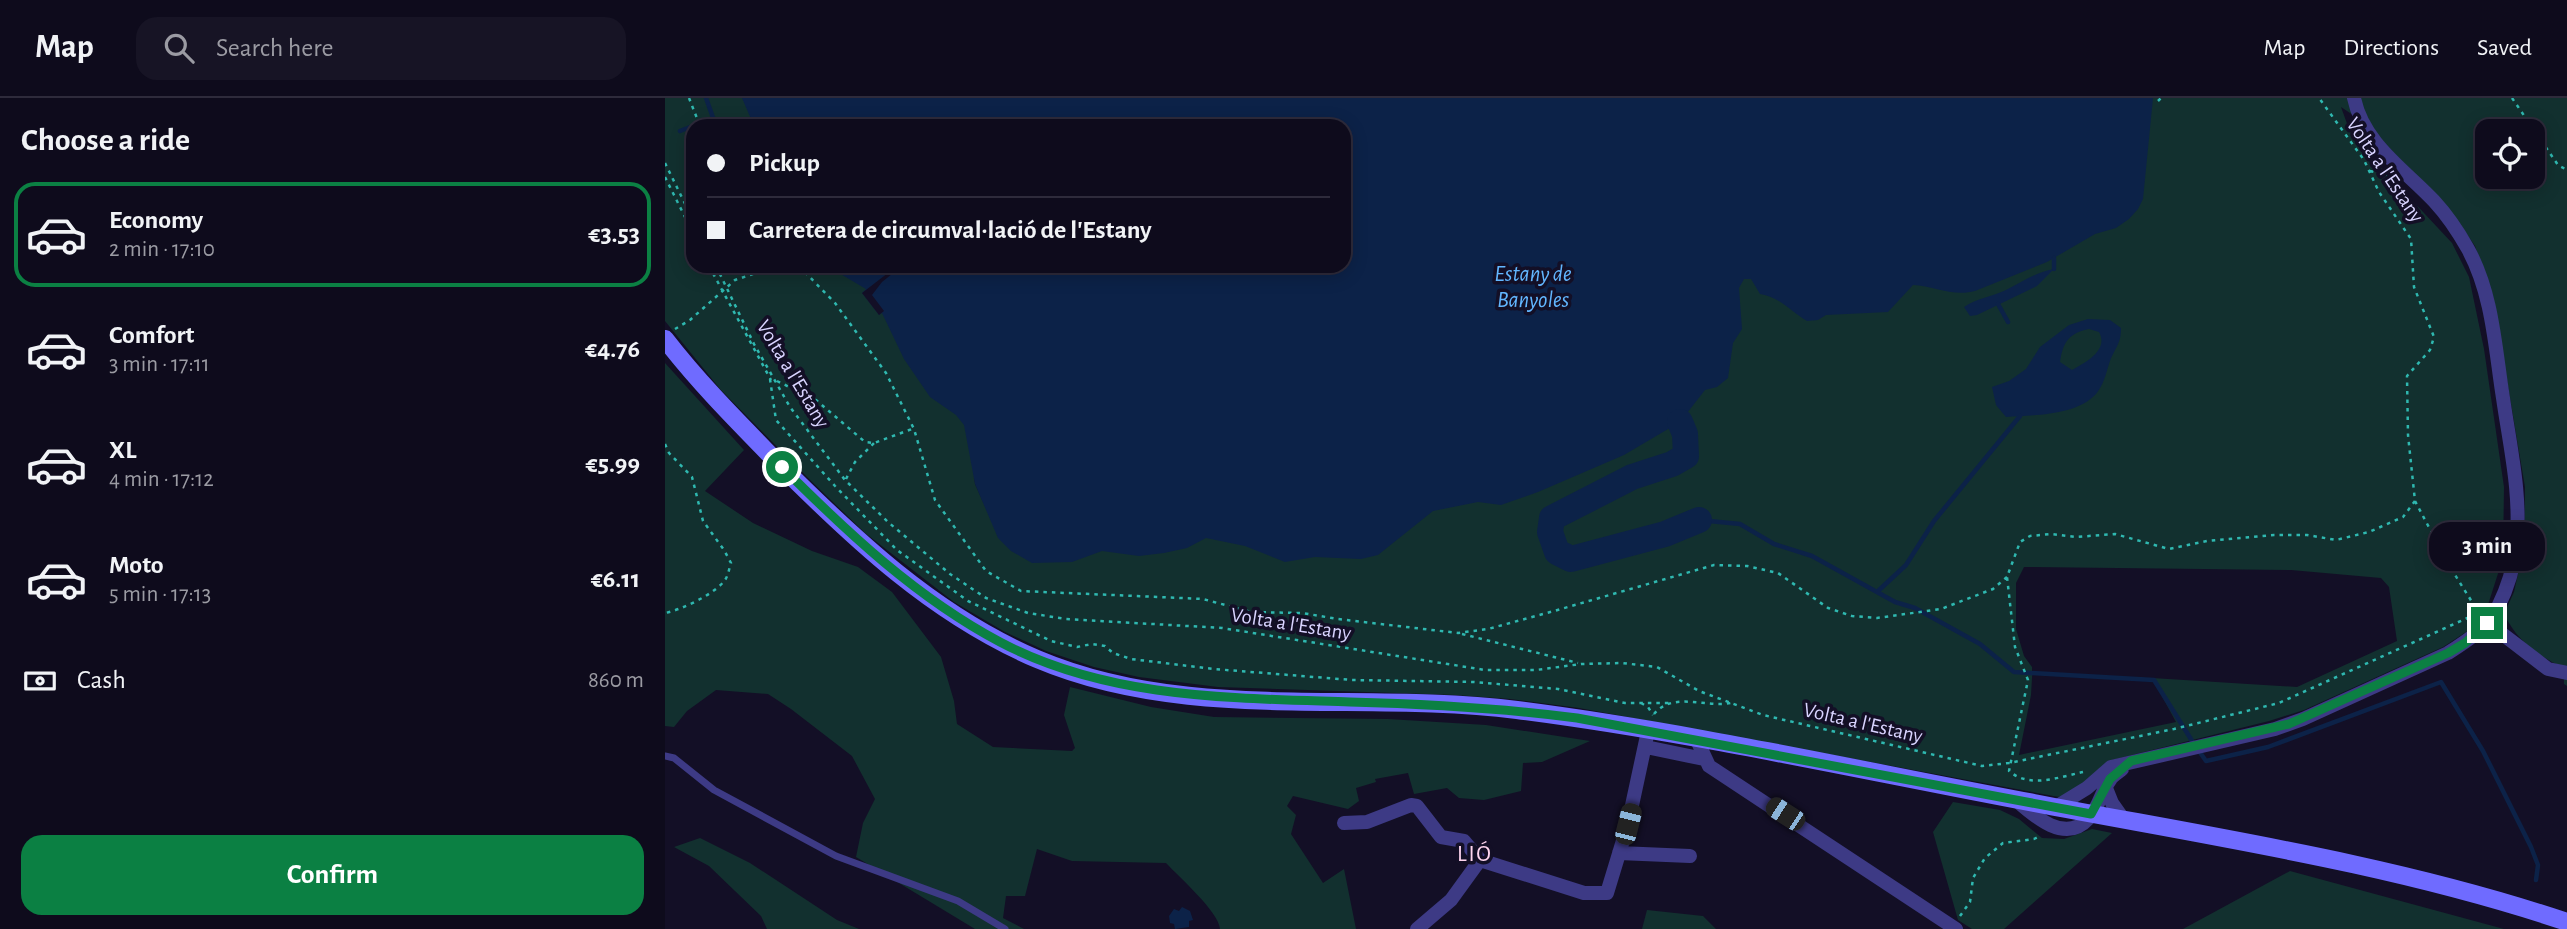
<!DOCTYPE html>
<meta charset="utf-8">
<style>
:root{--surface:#0e0b1c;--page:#171425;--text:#f1f3f6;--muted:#9b9ba3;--line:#2e2b3b;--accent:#0b8043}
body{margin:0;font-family:"Alegreya Sans",sans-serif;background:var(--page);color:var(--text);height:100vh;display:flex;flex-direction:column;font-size:26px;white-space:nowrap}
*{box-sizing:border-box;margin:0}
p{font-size:23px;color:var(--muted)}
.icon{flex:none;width:38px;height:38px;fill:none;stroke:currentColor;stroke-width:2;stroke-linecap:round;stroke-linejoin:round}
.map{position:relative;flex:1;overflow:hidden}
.drawer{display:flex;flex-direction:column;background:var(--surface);width:665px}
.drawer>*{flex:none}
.top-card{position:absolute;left:21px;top:21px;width:665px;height:154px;border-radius:21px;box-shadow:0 4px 18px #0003,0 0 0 2px var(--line);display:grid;align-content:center;height:154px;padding:0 21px;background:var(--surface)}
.fabs{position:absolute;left:1810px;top:21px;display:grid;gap:14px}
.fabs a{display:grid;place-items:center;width:70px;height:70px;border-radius:14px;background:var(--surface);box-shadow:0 4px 18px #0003,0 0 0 2px var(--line);font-size:35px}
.end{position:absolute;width:32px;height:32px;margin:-16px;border:9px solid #0b8043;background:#fff;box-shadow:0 0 0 4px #fff}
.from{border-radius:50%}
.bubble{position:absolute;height:49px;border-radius:21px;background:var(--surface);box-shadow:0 4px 18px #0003,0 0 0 2px var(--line);font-size:23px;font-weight:700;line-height:49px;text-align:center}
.car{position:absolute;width:21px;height:42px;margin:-21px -10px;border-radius:9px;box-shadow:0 0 5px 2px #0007;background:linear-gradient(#222 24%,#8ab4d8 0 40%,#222 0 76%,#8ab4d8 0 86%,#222 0)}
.top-card b{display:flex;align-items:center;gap:24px;height:66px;font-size:26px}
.top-card b+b{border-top:2px solid var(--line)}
.top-card i{width:18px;height:18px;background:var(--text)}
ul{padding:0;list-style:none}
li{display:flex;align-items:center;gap:21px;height:105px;margin:0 14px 10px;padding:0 7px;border:4px solid transparent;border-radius:21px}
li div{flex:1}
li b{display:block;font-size:26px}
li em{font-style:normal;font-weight:700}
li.on{border-color:var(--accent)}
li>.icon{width:63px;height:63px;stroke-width:1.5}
h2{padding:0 21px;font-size:32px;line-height:84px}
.pay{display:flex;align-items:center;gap:18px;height:77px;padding:0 21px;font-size:26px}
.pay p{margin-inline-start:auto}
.button{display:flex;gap:14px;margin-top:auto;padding:14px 21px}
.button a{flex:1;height:80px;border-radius:21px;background:var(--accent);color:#fff;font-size:28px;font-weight:700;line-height:80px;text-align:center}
header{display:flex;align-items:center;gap:42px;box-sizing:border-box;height:98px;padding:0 35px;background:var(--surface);border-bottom:2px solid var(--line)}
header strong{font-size:33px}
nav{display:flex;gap:38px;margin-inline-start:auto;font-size:24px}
.search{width:490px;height:63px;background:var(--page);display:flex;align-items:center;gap:18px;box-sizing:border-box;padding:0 24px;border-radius:21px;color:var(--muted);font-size:26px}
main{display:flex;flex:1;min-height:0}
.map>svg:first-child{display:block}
.green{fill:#12302f;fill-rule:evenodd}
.water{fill:#0c2248;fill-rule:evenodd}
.pier{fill:#130f26}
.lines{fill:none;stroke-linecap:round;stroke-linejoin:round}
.stream{stroke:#0c2248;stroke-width:4.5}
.river{stroke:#0c2248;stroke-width:26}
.path{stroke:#2fb8b0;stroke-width:2.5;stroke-dasharray:3.5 5;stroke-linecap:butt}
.service{stroke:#3d3a85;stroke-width:7}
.minor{stroke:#3d3a85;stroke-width:14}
.secondary{stroke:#6f6bff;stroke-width:18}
.route{stroke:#0b8043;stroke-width:9}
.labels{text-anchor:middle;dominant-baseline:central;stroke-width:7;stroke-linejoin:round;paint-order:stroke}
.street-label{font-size:21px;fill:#d9d4ff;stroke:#130f26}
.water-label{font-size:23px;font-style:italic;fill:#62b6ff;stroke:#130f26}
.neighbourhood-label{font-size:23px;letter-spacing:2px;fill:#ffd6f0;stroke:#130f26}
</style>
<header>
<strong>Map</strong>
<div class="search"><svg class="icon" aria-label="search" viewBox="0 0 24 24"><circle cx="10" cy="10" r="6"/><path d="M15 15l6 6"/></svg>Search here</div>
<nav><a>Map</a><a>Directions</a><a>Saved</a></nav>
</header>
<main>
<section class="drawer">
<h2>Choose a ride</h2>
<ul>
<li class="on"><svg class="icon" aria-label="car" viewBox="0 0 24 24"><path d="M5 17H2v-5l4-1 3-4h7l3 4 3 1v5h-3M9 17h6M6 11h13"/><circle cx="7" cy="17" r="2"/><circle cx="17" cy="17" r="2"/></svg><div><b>Economy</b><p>2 min · 17:10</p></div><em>€3.53</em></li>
<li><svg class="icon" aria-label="car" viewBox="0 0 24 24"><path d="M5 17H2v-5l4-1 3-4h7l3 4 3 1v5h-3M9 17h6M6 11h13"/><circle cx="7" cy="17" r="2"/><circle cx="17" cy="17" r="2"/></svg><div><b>Comfort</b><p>3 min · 17:11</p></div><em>€4.76</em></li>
<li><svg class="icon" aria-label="car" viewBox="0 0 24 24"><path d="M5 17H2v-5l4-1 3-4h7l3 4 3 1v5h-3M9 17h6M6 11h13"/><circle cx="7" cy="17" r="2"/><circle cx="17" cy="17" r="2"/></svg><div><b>XL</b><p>4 min · 17:12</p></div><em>€5.99</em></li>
<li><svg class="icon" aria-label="car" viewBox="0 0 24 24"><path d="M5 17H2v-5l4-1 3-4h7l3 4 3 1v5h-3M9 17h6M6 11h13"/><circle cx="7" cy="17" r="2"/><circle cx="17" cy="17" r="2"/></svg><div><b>Moto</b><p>5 min · 17:13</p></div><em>€6.11</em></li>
</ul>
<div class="pay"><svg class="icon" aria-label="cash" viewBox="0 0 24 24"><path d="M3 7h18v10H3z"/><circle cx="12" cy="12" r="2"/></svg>Cash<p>860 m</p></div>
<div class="button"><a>Confirm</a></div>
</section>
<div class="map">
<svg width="1902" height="831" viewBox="0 0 1902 831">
<rect width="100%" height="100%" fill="#130f26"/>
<!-- green -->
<path class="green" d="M0,0h115l-9,28h-78v140h204l-34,27 21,18 74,18 17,155 19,42 741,-246 410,-182h422v588l-3,-2v-16c-26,-12 -47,-27 -60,-54l10,-22 10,-45 1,-60 -32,-190 -18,-51 -16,-23 -91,-98 -27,-18 8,22 18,23 85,91 17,34 15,72 20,138 -1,71 -17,53 -20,21 -23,15 -139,63 -35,11 -157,39c-20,11 -31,30 -53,37l-480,-89 -69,-9 -55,-4 -237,-8 -79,-10 -45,-10 -48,-16 -41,-19 -51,-30 -89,-69 -58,-56 -87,-88 -55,-68zM1822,33h45v46h-45zM1359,469l267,3 90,8 8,9 8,54 -100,46 -145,-9 24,44 -157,33 12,-60 1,-17v-11l-8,-11 -8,-27v-46z
M0,265l79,87 -39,41 48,32 59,28 46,16 34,25 49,65 13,44 3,23 36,23 79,4 3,-3 -11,-33 6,-28 81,20 63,10 174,2 98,6 104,16 -48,21 -19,1 -2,28 -37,9 -25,-2 -12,-10 -33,6 -6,-21 -33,6 1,3 -20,6 3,13 -11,8 -55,-13 -6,10 9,9 -5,19 32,49 21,-14 12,60h-136c-1,-17 -41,-52 -54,-66l-94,-2 -35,-12 -12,47h-19l-3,22 21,11h-49l-119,-72 7,-34 12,-24 -23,-43 -61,-47 -23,-15 -52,-4 -29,21 -13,16 -9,-1z
M1288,704l47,8 19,9 23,19 22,1 28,-10 20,4 -108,96h-32l-14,-9 -25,-88z
M35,740l50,25 87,57 22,9h-92l-6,-13 -52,-50 -35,-19z
M1625,773l214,58h-321z
M982,812l56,6 13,13h-74z"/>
<!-- water -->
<path class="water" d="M77,0h1411l-10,101 -5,10 -9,10 -13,9 -21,6 -48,28 -72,29c-22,6 -41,-5 -62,-6l-25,27 -62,3 -8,5 -11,1c-17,-10 -27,-24 -47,-27l-9,-15h-7l-5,9 3,41 -9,14 -5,35 -11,9 -12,3 -25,32 -56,33 -86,37 -37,13 -23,-3 -45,9 -55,44 -17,4 -46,-2 -30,5 -40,-16 -39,-8 -19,10 -23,5 -25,3 -37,-5 -30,11 -40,1 -21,-12 -13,-13 -23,-54 -11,-59 -8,-10 -26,-18 -26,-38 -22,-46 -3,2 -17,-22 4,-4 -39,-23h517v-140h-590z
M1389,171l-17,17 -60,29 -7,1 -6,-9c13,-9 28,-10 42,-17 16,-8 30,-18 48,-21z
M1423,221l22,1 11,8c0,18 -7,20 -12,36 -3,10 -6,22 -13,30 -20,22 -63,21 -90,23l-10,-12 -4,-18 17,-6 17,-12 14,-22 29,-22zM1424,231l10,3c10,18 -13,30 -27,38l-12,-8c3,-20 9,-29 29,-33z
M517,809l8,4 3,9 -4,1v6l-14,2 -1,-5 -4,-1 -1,-7 5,-7 5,2z"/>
<!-- pier -->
<path class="pier" d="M232,168h5l-20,16 -10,13 12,16 -5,4 -17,-22z"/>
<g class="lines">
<!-- stream -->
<path class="stream" d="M41,0l10,28
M15,33l33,-13
M1389,160v11
M1333,206l10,18
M1034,422l41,4 34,20 38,12 83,46 20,6 65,36 34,28 140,8 40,64
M1212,494l29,-27 28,-44 86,-105
M1534,653l7,10 62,-14 173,-65 42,69 48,96 7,18 -2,15"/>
<!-- river -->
<path class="river" d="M1015,324l5,12 1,22 -14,8 -40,13 -80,41 -2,14 7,20 14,7 94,-25 34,-14"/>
<!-- path -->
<path class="path" d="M24,0l11,28
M1847,0l46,67 9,5
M1493,3l3,-3
M0,65l28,57
M1705,73l17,4
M0,79l28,56
M44,168l62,114
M51,168l38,78 36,63 55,73 43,42 62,52 36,24 42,15 38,6 156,9 263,42h51l45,-6 41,-1 35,4 42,24 64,24 219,51 27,-3 165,-34 105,-26 195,-88
M134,168l36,37 51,70 28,56 21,71 51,71 35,20 182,8 48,13 51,1 36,6 120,14 30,-4 66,-18 160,-46 33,1 31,7 50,35 24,8 25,2 64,-9 52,-20 14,-12
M10,231l15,-9 45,-40 42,-14
M105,281l6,41 59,66 62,64 71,51 83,40 26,6 15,-3 13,2 8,7 18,6 83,10 138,11 122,2 84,7 67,14h45
M112,283l39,19 49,42 9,1 38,-14
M0,346l4,9 23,24 11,44 21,29 7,13c-2,6 -3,13 -6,17 -10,14 -44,30 -60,33
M181,381l9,-17 19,-19
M1750,403l35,66 29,46
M797,536l116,29
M976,605l7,4 5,8
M989,616c19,-23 52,-6 77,-11
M1418,674c-24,5 -53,17 -74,-1l19,-91 -13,-33 -8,-70 13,-35 10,-6 21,-2 25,3 39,-3 54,15 38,-8 67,-6h33l29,5 33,-8 34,-15 12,-16 -7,-66 -1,-59 23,-26 4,-13 -20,-50 -3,-48 -32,-47 -15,-32 -45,-62
M1295,818l10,-14 3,-24 12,-20 18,-15 31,-4 6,-3"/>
<!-- service -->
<path class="service" d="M0,658l9,2 40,32 122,66 122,45 47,28"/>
<!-- minor -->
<path class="minor" d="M1823,525l60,46 19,4
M1032,642l12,26 247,163
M981,649l58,12
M1441,690l6,15 12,17
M1351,702c18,16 49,44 72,19 11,-11 13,-27 22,-39 2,-4 9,-8 12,-11
M1391,709l31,-19 24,-21 164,-38 28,-10 145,-66c19,-12 39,-25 50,-46 9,-18 16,-40 18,-61 6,-49 -6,-99 -13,-148 -8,-50 -10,-103 -35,-149 -9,-16 -21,-34 -34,-48 -29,-31 -71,-58 -80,-103
M679,725l23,-1 44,-17 6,1 24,31 23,4 16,19 104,33h23l21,-69 20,-93
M954,755l71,3
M752,831l34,-29 29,-40"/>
<!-- secondary -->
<path class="secondary" d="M0,241c34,44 72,82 111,122 78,78 158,154 261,198 151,64 321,31 480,51 173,22 346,61 517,93 178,34 361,61 533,119"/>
</g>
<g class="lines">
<!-- route -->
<path class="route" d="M117,369c66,66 135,131 218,175 108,57 231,56 350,60 77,2 151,6 227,16l514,96 19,-35 21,-18 158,-37 159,-71 17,-10 22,-20"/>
</g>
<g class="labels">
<!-- street labels -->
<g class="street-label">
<text transform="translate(1720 72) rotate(56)">Volta a l'Estany</text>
<text transform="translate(128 276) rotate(59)">Volta a l'Estany</text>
<text transform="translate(626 526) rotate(9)">Volta a l'Estany</text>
<text transform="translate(1198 625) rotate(13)">Volta a l'Estany</text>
</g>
<!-- water labels -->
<g class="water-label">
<text x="868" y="176">Estany de<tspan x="868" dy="26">Banyoles</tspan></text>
</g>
<!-- neighbourhood labels -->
<g class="neighbourhood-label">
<text x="810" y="756">LIÓ</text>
</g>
</g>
</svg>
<div class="fabs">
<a><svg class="icon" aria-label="locate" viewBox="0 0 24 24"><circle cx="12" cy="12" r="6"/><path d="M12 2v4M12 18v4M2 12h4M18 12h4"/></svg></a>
</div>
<i class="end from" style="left:117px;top:369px"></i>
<i class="end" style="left:1822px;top:525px"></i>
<div class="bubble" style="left:1764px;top:424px;width:116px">3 min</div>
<i class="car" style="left:1120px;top:716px;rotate:303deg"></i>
<i class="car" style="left:963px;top:726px;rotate:14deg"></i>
<div class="top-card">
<b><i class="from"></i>Pickup</b>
<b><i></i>Carretera de circumval·lació de l'Estany</b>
</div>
</div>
</main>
